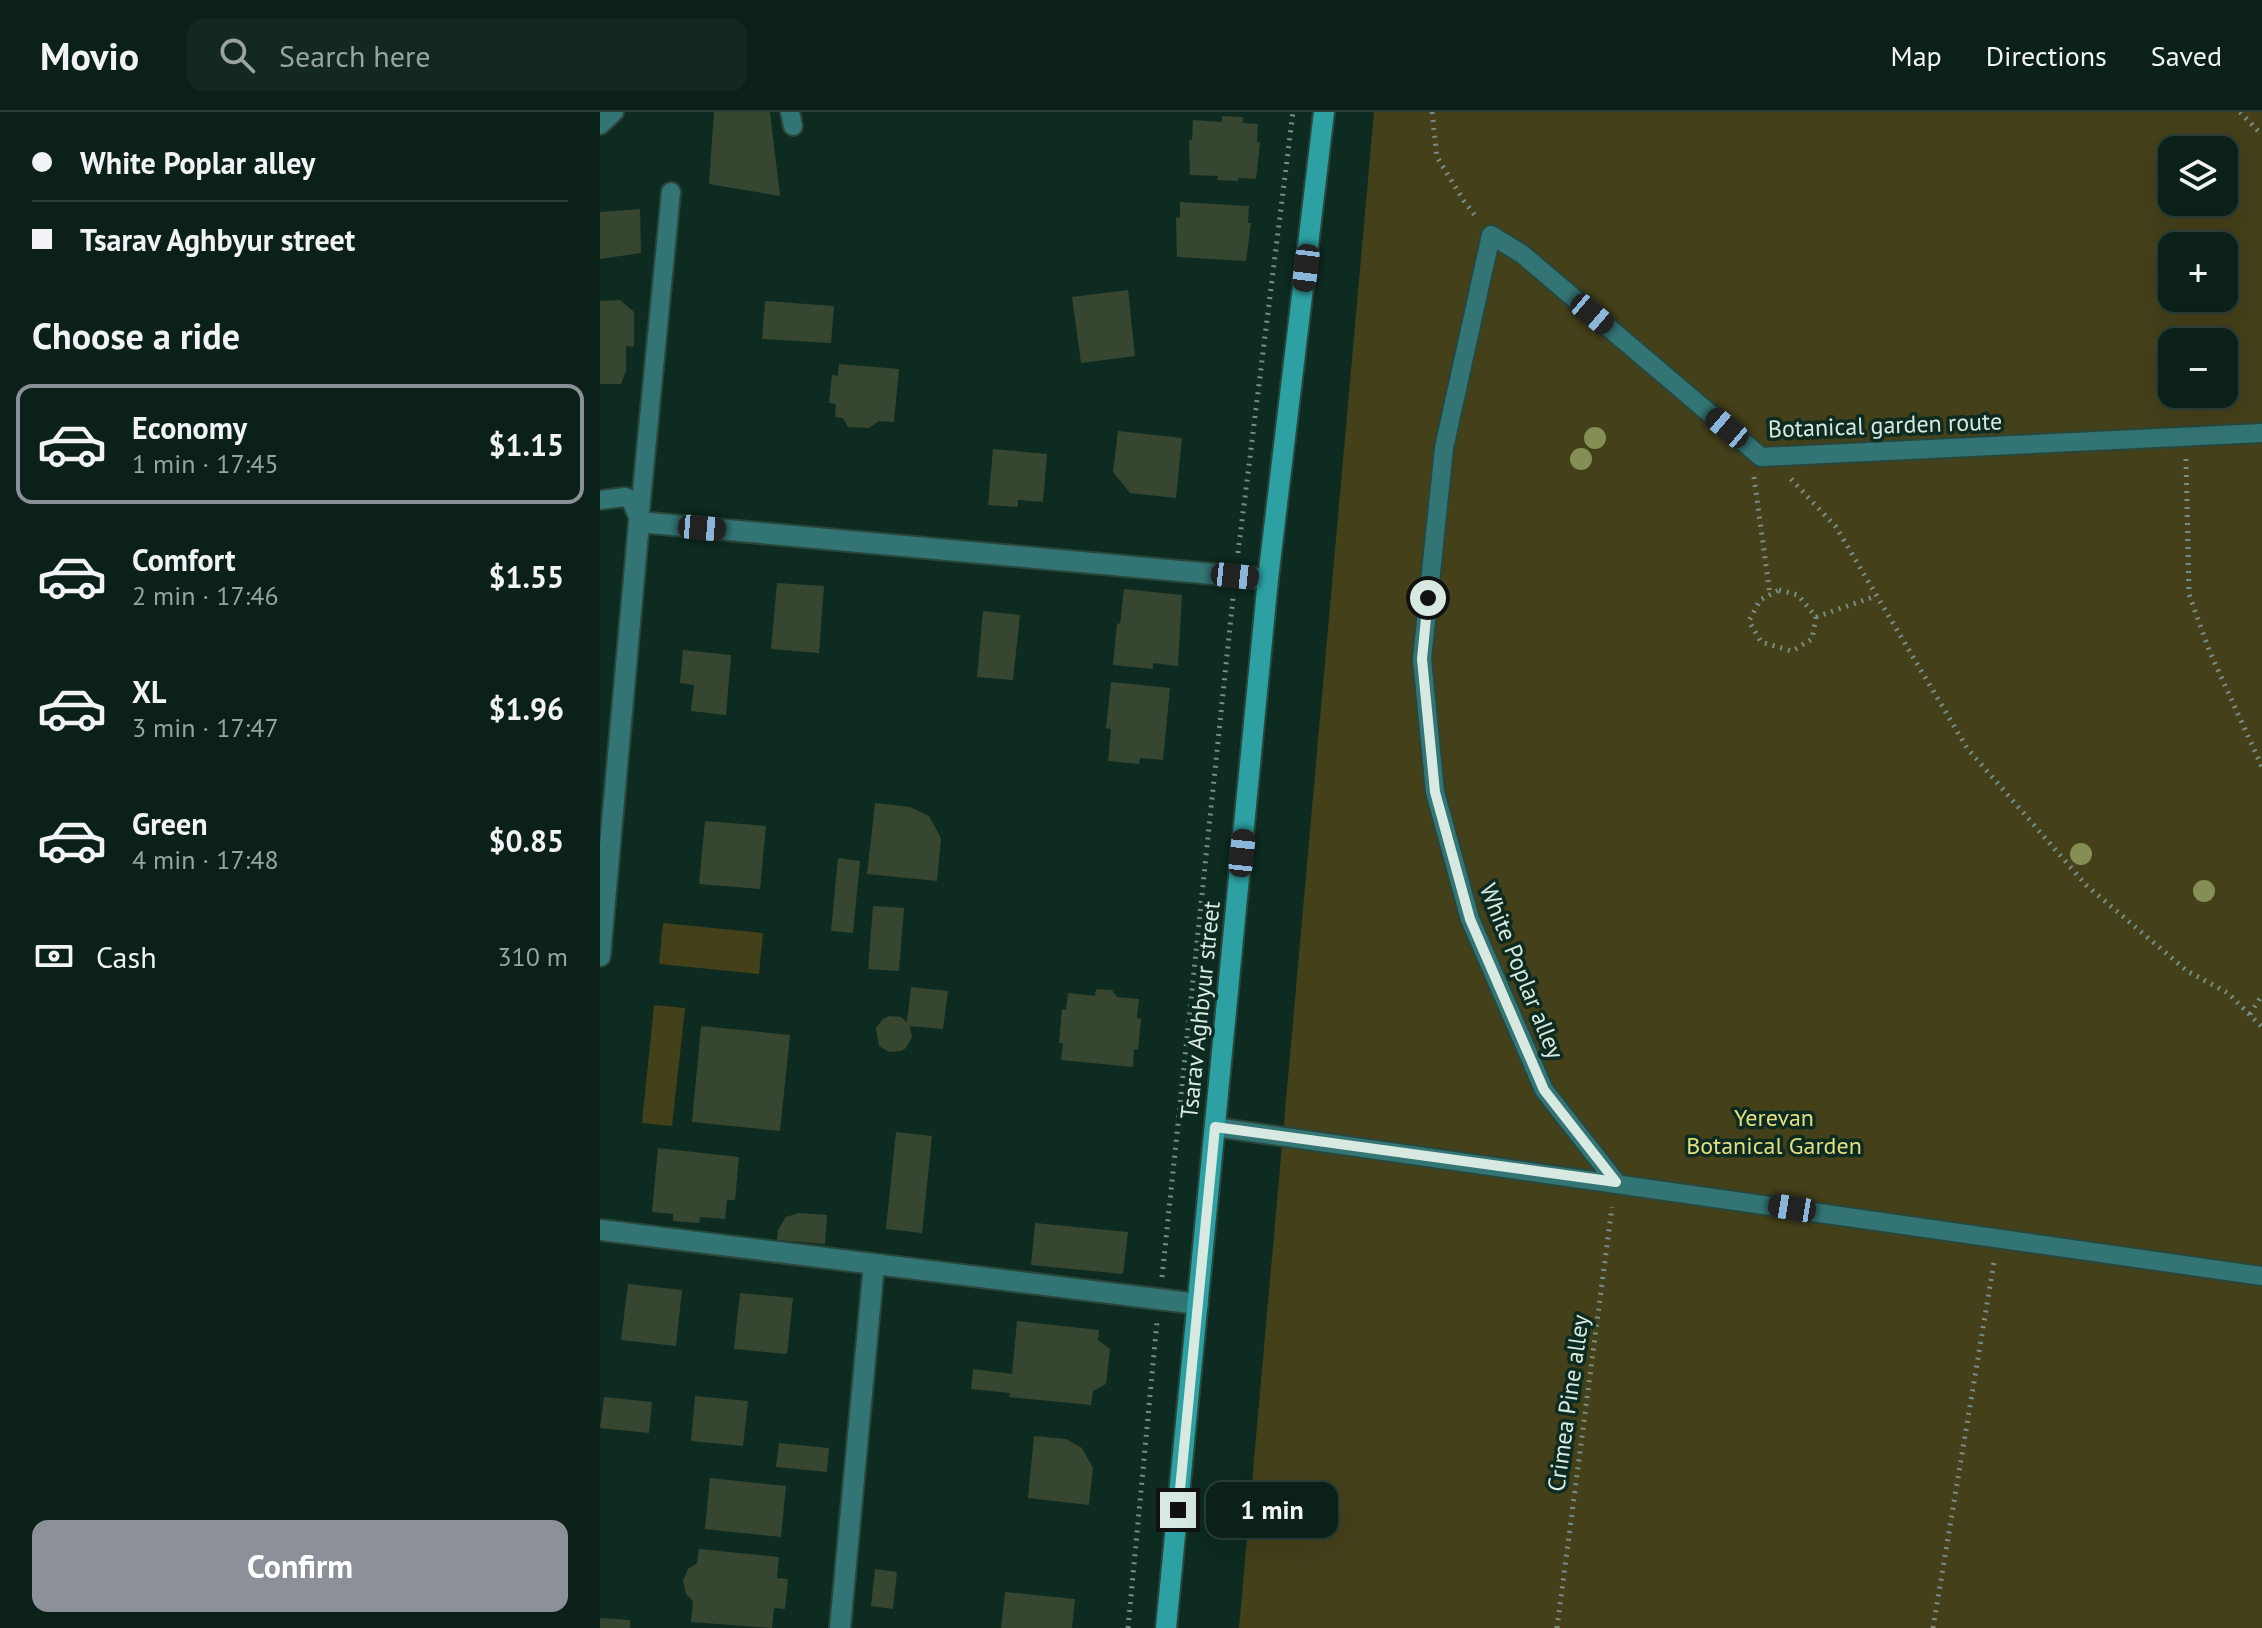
<!DOCTYPE html>
<meta charset="utf-8">
<style>
:root{--surface:#0a2018;--page:#132821;--text:#f1f3f6;--muted:#99a3a2;--line:#2a3e37;--accent:#8c9099}
body{margin:0;font-family:"PT Sans",sans-serif;background:var(--page);color:var(--text);height:100vh;display:flex;flex-direction:column;font-size:30px;white-space:nowrap}
*{box-sizing:border-box;margin:0}
p{font-size:26px;color:var(--muted)}
.icon{flex:none;width:44px;height:44px;fill:none;stroke:currentColor;stroke-width:2;stroke-linecap:round;stroke-linejoin:round}
.map{position:relative;flex:1;overflow:hidden}
.details{display:flex;flex-direction:column;background:var(--surface);width:600px}
.details>*{flex:none}
.hud{display:grid;align-content:center;height:176px;padding:0 32px;background:var(--surface)}
.fabs{position:absolute;left:1558px;top:24px;display:grid;gap:16px}
.fabs a{display:grid;place-items:center;width:80px;height:80px;border-radius:16px;background:var(--surface);box-shadow:0 8px 32px #0002,0 0 0 2px var(--line);font-size:40px}
.end{position:absolute;width:36px;height:36px;margin:-18px;border:10px solid #d8e9e1;background:#111;box-shadow:0 0 0 4px #111}
.from{border-radius:50%}
.bubble{position:absolute;height:56px;border-radius:16px;background:var(--surface);box-shadow:0 8px 32px #0002,0 0 0 2px var(--line);font-size:26px;font-weight:600;line-height:56px;text-align:center}
.car{position:absolute;width:24px;height:48px;margin:-24px -12px;border-radius:10px;box-shadow:0 0 6px 2px #0007;background:linear-gradient(#222 24%,#8ab4d8 0 40%,#222 0 76%,#8ab4d8 0 86%,#222 0)}
.hud b{display:flex;align-items:center;gap:28px;height:76px;font-size:30px}
.hud b+b{border-top:2px solid var(--line)}
.hud i{width:20px;height:20px;background:var(--text)}
ul{padding:0;list-style:none}
li{display:flex;align-items:center;gap:24px;height:120px;margin:0 16px 12px;padding:0 16px;border:4px solid transparent;border-radius:16px}
li div{flex:1}
li b{display:block;font-size:30px}
li em{font-style:normal;font-weight:600}
li.current{border-color:var(--accent)}
li>.icon{width:72px;height:72px;stroke-width:1.5}
h2{padding:0 32px;font-size:36px;line-height:96px}
.pay{display:flex;align-items:center;gap:20px;height:88px;padding:0 32px;font-size:30px}
.pay p{margin-inline-start:auto}
.cta{display:flex;gap:16px;margin-top:auto;padding:16px 32px}
.cta a{flex:1;height:92px;border-radius:16px;background:var(--accent);color:#fff;font-size:32px;font-weight:600;line-height:92px;text-align:center}
header{display:flex;align-items:center;gap:48px;box-sizing:border-box;height:112px;padding:0 40px;background:var(--surface);border-bottom:2px solid var(--line)}
header strong{font-size:38px}
nav{display:flex;gap:44px;margin-inline-start:auto;font-size:28px}
.search{width:560px;height:72px;background:var(--page);display:flex;align-items:center;gap:20px;box-sizing:border-box;padding:0 28px;border-radius:16px;color:var(--muted);font-size:30px}
main{display:flex;flex:1;min-height:0}
.map>svg:first-child{display:block}
.green{fill:#44401a;fill-rule:evenodd}
.building{fill:#374630}
.lines{fill:none;stroke-linecap:round;stroke-linejoin:round}
.lane-casing{stroke:#29463b;stroke-width:22}
.street-casing{stroke:#29463b;stroke-width:24}
.secondary-casing{stroke:#29463b;stroke-width:24}
.path{stroke:#778e84;stroke-width:5;stroke-dasharray:2 6;stroke-linecap:butt}
.lane{stroke:#337474;stroke-width:18}
.street{stroke:#337474;stroke-width:20}
.secondary{stroke:#2ca0a2;stroke-width:20}
.tree{fill:#848e55}
.route{stroke:#d8e9e1;stroke-width:10}
.labels{text-anchor:middle;dominant-baseline:central;stroke-width:7;stroke-linejoin:round;paint-order:stroke}
.street-label{font-size:24px;fill:#d8e9e1;stroke:#0d2b20}
.park-label{font-size:24px;fill:#e6df81;stroke:#0d2b20}
</style>
<header>
<strong>Movio</strong>
<div class="search"><svg class="icon" aria-label="search" viewBox="0 0 24 24"><circle cx="10" cy="10" r="6"/><path d="M15 15l6 6"/></svg>Search here</div>
<nav><a>Map</a><a>Directions</a><a>Saved</a></nav>
</header>
<main>
<section class="details">
<div class="hud">
<b><i class="from"></i>White Poplar alley</b>
<b><i></i>Tsarav Aghbyur street</b>
</div>
<h2>Choose a ride</h2>
<ul>
<li class="current"><svg class="icon" aria-label="car" viewBox="0 0 24 24"><path d="M5 17H2v-5l4-1 3-4h7l3 4 3 1v5h-3M9 17h6M6 11h13"/><circle cx="7" cy="17" r="2"/><circle cx="17" cy="17" r="2"/></svg><div><b>Economy</b><p>1 min · 17:45</p></div><em>$1.15</em></li>
<li><svg class="icon" aria-label="car" viewBox="0 0 24 24"><path d="M5 17H2v-5l4-1 3-4h7l3 4 3 1v5h-3M9 17h6M6 11h13"/><circle cx="7" cy="17" r="2"/><circle cx="17" cy="17" r="2"/></svg><div><b>Comfort</b><p>2 min · 17:46</p></div><em>$1.55</em></li>
<li><svg class="icon" aria-label="car" viewBox="0 0 24 24"><path d="M5 17H2v-5l4-1 3-4h7l3 4 3 1v5h-3M9 17h6M6 11h13"/><circle cx="7" cy="17" r="2"/><circle cx="17" cy="17" r="2"/></svg><div><b>XL</b><p>3 min · 17:47</p></div><em>$1.96</em></li>
<li><svg class="icon" aria-label="car" viewBox="0 0 24 24"><path d="M5 17H2v-5l4-1 3-4h7l3 4 3 1v5h-3M9 17h6M6 11h13"/><circle cx="7" cy="17" r="2"/><circle cx="17" cy="17" r="2"/></svg><div><b>Green</b><p>4 min · 17:48</p></div><em>$0.85</em></li>
</ul>
<div class="pay"><svg class="icon" aria-label="cash" viewBox="0 0 24 24"><path d="M3 7h18v10H3z"/><circle cx="12" cy="12" r="2"/></svg>Cash<p>310 m</p></div>
<div class="cta"><a>Confirm</a></div>
</section>
<div class="map">
<svg width="1662" height="1516" viewBox="0 0 1662 1516">
<rect width="100%" height="100%" fill="#0d2b20"/>
<!-- green -->
<path class="green" d="M774,0h888v1516h-1023zM1572,38h52v52h-52zM1572,134h52v52h-52zM1572,230h52v52h-52z
M63,811l100,10 -4,41 -100,-10z
M54,893l31,3 -13,118 -30,-3z"/>
<!-- building -->
<path class="building" d="M114,0h56l10,84 -71,-12z
M622,4l21,1v6l15,1 -1,18 3,1 -4,36 -18,-1v3l-21,-1 1,-4 -28,-1 -1,-35h3l1,-20 29,2z
M580,90l69,4 -1,17h3l-5,38 -69,-4 -1,-40 4,1z
M40,97l1,44 -41,6v-47z
M528,178l7,66 -54,7 -9,-66z
M20,188l14,12v35l-8,-1v25l-5,13h-21v-83z
M165,189l69,5 -3,37 -69,-4z
M239,252l60,5 -5,53 -15,-1 -10,7 -21,-1 -5,-9 -8,-1 1,-13 -7,-1 3,-28 6,1z
M518,319l64,7 -6,60 -46,-5 -17,-21z
M393,337l54,5 -4,48 -25,-2v7l-30,-2z
M177,471l47,3 -5,67 -48,-4z
M524,477l58,6 -4,71 -25,-3v6l-40,-4 4,-42 3,1z
M383,499l37,4 -7,65 -36,-3z
M83,538l48,5 -5,60 -35,-4 3,-26 -14,-2z
M511,570l59,6 -7,72 -23,-2 -1,6 -31,-3 3,-32 -5,-1z
M275,691l35,4 19,9 12,22 -4,43 -70,-7z
M105,709l61,5 -6,63 -61,-5z
M238,746l22,3 -7,72 -22,-2z
M273,794l31,2 -5,63 -31,-2z
M311,875l37,4 -5,38 -33,-3 2,11 -6,11 -5,3 -12,1 -10,-6 -3,-18 7,-9 6,-3 12,1 6,5z
M496,877l16,1 5,7 22,2 -2,19 4,1 -3,31 -4,-1 -1,18 -72,-7 2,-17h-4l3,-34 4,1 2,-17 27,3z
M101,914l89,9 -10,96 -88,-9z
M296,1020l36,4 -10,97 -36,-4z
M58,1036l81,9 -4,43h-8l-2,19 -25,-2 -1,6 -26,-2v-7l-21,-2z
M199,1101l28,2 -2,29 -48,-4 1,-10 8,-13z
M435,1111l93,9 -5,42 -92,-9z
M28,1172l54,6 -6,56 -55,-6z
M140,1181l53,5 -6,56 -53,-5z
M417,1209l82,9 -1,10 12,9 -4,35 -13,7 -2,14 -82,-8 1,-4 -39,-4 2,-20 39,5z
M95,1284l53,5 -5,45 -52,-5z
M4,1285l48,5 -3,31 -49,-5z
M434,1324l32,3 16,9 11,20 -4,37 -61,-7z
M179,1331l50,5 -2,24 -51,-5z
M110,1366l76,8 -5,51 -76,-8z
M99,1437l80,8 -2,21 11,1 -3,30 -11,-1 -2,20 -81,-6 2,-21 -7,-7 -3,-13 5,-12 9,-6z
M275,1457l22,3 -4,37 -22,-3z
M405,1480l70,7 -3,29h-71z
M0,1506l30,2v8h-30z"/>
<g class="lines">
<!-- lane casing -->
<g class="lane-casing">
<path id="lane" d="M190,0l3,14
M0,13l14,-13
M0,388l25,-3 6,3 8,19
M39,410l32,-330
M615,1015l1047,149
M1016,1070l-72,-92 -74,-171 -35,-127 -13,-133 22,-211 47,-213 31,19 239,203 501,-24"/>
</g>
<!-- street casing -->
<g class="street-casing">
<path id="street" d="M0,844l39,-434 629,57
M0,1118l598,74
M240,1516l34,-364"/>
</g>
<!-- secondary casing -->
<g class="secondary-casing">
<path id="secondary" d="M566,1516l102,-1049 56,-467"/>
</g>
<!-- path -->
<path class="path" d="M832,0l5,45 27,44 13,17
M1640,0l22,23
M1586,347l3,135 20,56 53,117
M1154,365l16,118
M1191,367l45,48 131,221 119,137 101,86 41,22 34,34
M638,441l55,-441
M1179,478l19,5 18,22 -4,22 -20,12 -31,-9 -12,-21 11,-21z
M1216,505l60,-21
M1650,902l12,-19
M562,1165l71,-679
M528,1516l29,-306
M957,1516l55,-421
M1333,1516l61,-366"/>
<!-- lane -->
<use href="#lane" class="lane"/>
<!-- street -->
<use href="#street" class="street"/>
<!-- secondary -->
<use href="#secondary" class="secondary"/>
</g>
<!-- trees -->
<g class="tree">
<circle cx="995" cy="326" r="11"/>
<circle cx="981" cy="347" r="11"/>
<circle cx="1481" cy="742" r="11"/>
<circle cx="1604" cy="779" r="11"/>
</g>
<g class="lines">
<!-- route -->
<path class="route" d="M578,1398l37,-383 401,55 -72,-92 -74,-171 -35,-127 -13,-133 6,-61"/>
</g>
<g class="labels">
<!-- street labels -->
<g class="street-label">
<text transform="translate(1285 313) rotate(-2)">Botanical garden route</text>
<text transform="translate(922 859) rotate(68)">White Poplar alley</text>
<text transform="translate(600 898) rotate(-84)">Tsarav Aghbyur street</text>
<text transform="translate(968 1291) rotate(-82)">Crimea Pine alley</text>
</g>
<!-- park labels -->
<g class="park-label">
<text x="1174" y="1005">Yerevan<tspan x="1174" dy="28">Botanical Garden</tspan></text>
</g>
</g>
</svg>
<div class="fabs">
<a><svg class="icon" aria-label="layers" viewBox="0 0 24 24"><path d="M12 4l9 5-9 5-9-5zM3 14l9 5 9-5"/></svg></a>
<a>+</a>
<a>−</a>
</div>
<i class="end from" style="left:828px;top:486px"></i>
<i class="end" style="left:578px;top:1398px"></i>
<div class="bubble" style="left:606px;top:1370px;width:132px">1 min</div>
<i class="car" style="left:706px;top:156px;rotate:187deg"></i>
<i class="car" style="left:992px;top:202px;rotate:130deg"></i>
<i class="car" style="left:1127px;top:316px;rotate:310deg"></i>
<i class="car" style="left:102px;top:416px;rotate:95deg"></i>
<i class="car" style="left:635px;top:464px;rotate:96deg"></i>
<i class="car" style="left:642px;top:741px;rotate:6deg"></i>
<i class="car" style="left:1192px;top:1096px;rotate:279deg"></i>
</div>
</main>
